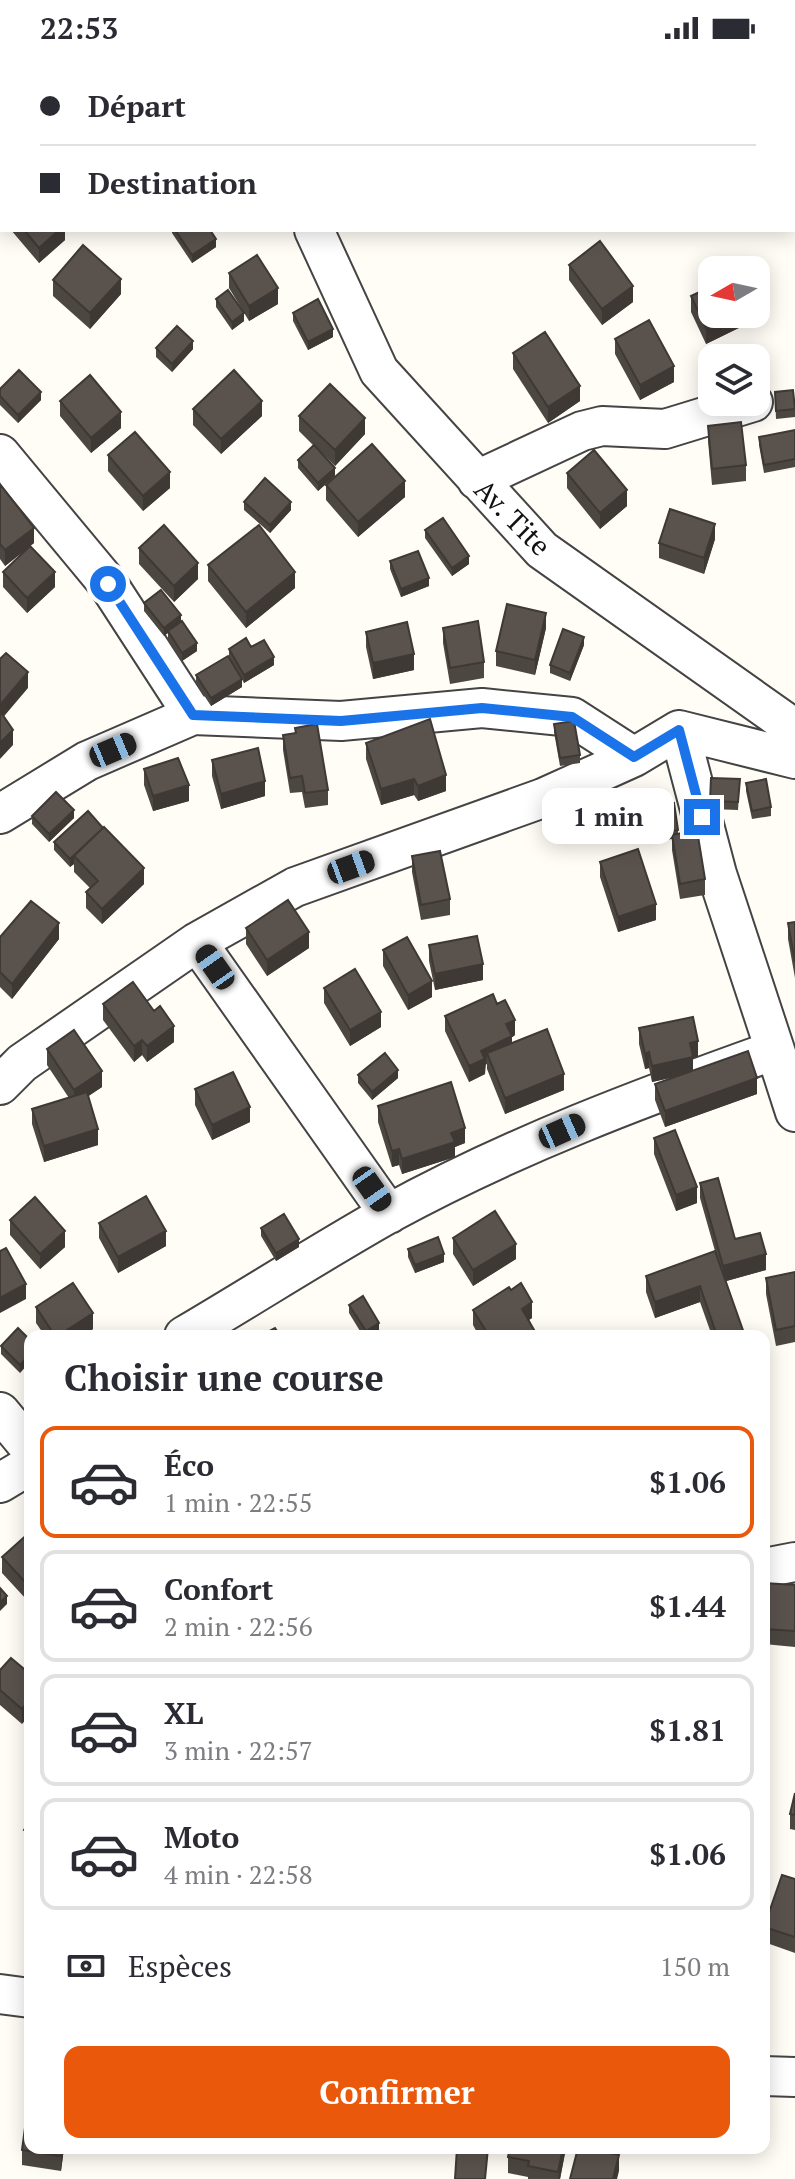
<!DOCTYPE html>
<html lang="fr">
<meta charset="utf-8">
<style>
:root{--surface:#fff;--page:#f7f7f7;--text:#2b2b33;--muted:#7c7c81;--line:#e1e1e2;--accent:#ea580c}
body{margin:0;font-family:"PT Serif",serif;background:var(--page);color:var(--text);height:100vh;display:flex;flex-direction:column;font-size:30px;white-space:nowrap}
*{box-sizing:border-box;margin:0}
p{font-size:26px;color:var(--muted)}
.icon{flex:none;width:44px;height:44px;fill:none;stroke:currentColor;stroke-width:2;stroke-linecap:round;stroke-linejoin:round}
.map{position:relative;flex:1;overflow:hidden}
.details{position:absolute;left:24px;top:1274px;width:746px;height:824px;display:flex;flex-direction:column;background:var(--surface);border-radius:16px;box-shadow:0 4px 20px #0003}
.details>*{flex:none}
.banner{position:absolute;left:0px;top:0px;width:796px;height:176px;box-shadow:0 4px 20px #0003;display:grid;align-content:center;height:176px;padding:0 40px;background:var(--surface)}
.needle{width:52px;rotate:261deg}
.fabs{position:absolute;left:698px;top:200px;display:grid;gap:16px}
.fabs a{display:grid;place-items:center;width:72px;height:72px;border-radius:16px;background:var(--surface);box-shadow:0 4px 20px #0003;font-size:40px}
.end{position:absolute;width:36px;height:36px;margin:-18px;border:10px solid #1a73e8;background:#fff;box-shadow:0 0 0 4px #fff}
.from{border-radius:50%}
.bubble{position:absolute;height:56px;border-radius:16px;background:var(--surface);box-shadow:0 4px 20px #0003;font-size:26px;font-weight:700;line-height:56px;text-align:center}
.car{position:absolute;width:24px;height:48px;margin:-24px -12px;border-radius:10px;box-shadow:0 0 6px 2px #0007;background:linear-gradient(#222 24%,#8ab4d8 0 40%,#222 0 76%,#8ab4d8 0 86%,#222 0)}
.banner b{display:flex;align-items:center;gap:28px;height:76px;font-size:30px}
.banner b+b{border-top:2px solid var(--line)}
.banner i{width:20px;height:20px;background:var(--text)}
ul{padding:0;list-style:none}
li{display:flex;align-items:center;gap:24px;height:112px;margin:0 16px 12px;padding:0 24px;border:4px solid var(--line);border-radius:16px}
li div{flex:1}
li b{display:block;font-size:30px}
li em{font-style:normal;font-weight:700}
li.active{border-color:var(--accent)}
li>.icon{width:72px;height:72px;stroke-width:1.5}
h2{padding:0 40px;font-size:36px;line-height:96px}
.pay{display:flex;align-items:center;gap:20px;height:88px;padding:0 40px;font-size:30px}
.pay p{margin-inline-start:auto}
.cta{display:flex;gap:16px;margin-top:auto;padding:16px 40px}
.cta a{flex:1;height:92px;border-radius:16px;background:var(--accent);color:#fff;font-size:32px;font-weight:700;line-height:92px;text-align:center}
.status{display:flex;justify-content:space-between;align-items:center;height:56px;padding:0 40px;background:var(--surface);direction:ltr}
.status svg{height:22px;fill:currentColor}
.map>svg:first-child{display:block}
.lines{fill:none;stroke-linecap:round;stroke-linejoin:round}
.minor-casing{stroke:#444;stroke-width:42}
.minor{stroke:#fff;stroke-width:38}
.wall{fill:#4d4742}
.shaded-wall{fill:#3f3936}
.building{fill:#5a524d;stroke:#3f3936;stroke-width:2}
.route{stroke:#1a73e8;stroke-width:10}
.labels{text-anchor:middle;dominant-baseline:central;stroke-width:8;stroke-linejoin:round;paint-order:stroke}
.street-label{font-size:28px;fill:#111;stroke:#fff}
</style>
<div class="status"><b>22:53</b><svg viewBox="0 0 49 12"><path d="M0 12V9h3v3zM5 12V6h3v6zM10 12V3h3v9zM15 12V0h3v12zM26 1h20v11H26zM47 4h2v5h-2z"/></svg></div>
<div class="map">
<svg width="795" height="2123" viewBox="0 0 795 2123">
<rect width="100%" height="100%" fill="#fffdf5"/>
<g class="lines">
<!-- minor casing -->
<g class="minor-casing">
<path id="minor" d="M269,0l1,2
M314,174l65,141 163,179 253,179
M0,398l108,130 85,131
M477,424l105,-49 20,-5 63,3 88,-27
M0,758l87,-53 106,-46 148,6 141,-13 90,9 62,40 45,-27 116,29
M197,886l192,272
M775,994l20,62
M0,1029l22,-22 175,-121 98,-55 248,-89 91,-41
M184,1280c68,-40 135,-83 204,-122 124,-68 255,-117 387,-164l-58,-176 -38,-144
M0,1356l30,36
M0,1427l30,-18
M764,1512l31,-6
M0,1938l30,4
M764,2020l31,1"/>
</g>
<!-- minor -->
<use href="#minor" class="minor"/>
</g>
<!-- wall -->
<path class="wall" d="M63,0h37l-2,2h-33z
M2,81v61l-2,-1v-58z
M11,174h54v10l-26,23z
M172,174h38l6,17 -24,16 -20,-30z
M569,209l64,37 -31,23 -33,-45z
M229,217l49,31 -29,17 -20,-33z
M53,224l68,14 -31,35 -37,-33z
M691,240l62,18v7l-47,23 -15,-32z
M216,243l28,22 -12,9 -16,-23z
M293,257l40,24 -25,13 -15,-29z
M615,283l59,43 -34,18 -25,-46z
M156,292l37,1 -21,23 -16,-15z
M513,297l67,48 -32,22 -35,-54z
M0,333l41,11 -23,23 -18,-18z
M775,336l20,17v8l-19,2z
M60,345l61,27 -30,25 -31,-37z
M193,353l69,7 -41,38 -28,-29z
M299,360l66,18 -30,32 -13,-13 13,23 -17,15 -20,-23v-8l15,-15 -14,-14z
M708,370l38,39v16l-34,4 -4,-44z
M795,374v37l-31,6 -5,-28v-8z
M108,399l62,33 -27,23 -35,-40z
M567,417l60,33 -27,23 -33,-41z
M0,428l34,59 -4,3 25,41 -28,26 -24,-26v-15l24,-23 -22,17 -5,-7z
M326,429l79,12 -47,40 -32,-37z
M244,446l47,8 -21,23 -26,-23z
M425,474l44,34 -17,12 -27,-38z
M715,483l-11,35 -45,-16v-15z
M139,492l59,31 -24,23 -35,-38z
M390,505l39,25 -28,11 -11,-28z
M208,509l87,23 -49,40 -38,-47z
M144,547l37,19 16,29 -15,10 -14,-22v-6l-4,3 -20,-25z
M443,572l41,34v16l-34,6 -7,-41z
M546,572l-11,47 -39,-9v-15z
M366,576l48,38 -41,9 -7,-32z
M584,589l-14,36 -20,-8v-8z
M251,591l23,18 -30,18 -15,-26v-8z
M196,619l46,12 -31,19 -15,-23z
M554,668l26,31v8l-20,3 -6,-34z
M295,672l33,62v15l-23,3 -3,-16 -12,1 -7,-43v-15l12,-2z
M366,687l80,48 -28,10 -4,-6 -33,10 -15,-46z
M212,704l53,36 -44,13 -9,-33z
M144,713l45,32 -36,10 -9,-26z
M711,722l29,1 -2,31 -28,-1z
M746,727l25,24v9l-19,3 -6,-28z
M606,741l27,16v8l-24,4z
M635,753l43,21v3l27,46v16l-25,4 -8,-49v-11l-33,5z
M32,760l42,2 -25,24 -17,-18z
M54,786l90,42 -42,40 -16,-16v-16l4,-4 -16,-16v-8l-4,3 -16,-17z
M412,800l38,43v16l-29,5 -9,-48z
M600,806l56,58 -38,12 -18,-55z
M795,866v56l-7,-39v-16z
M246,872l63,20 -42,28 -21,-32z
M0,881l59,2 -47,60 -12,-12z
M429,889l54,35 -48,10 -6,-29z
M383,894l49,47 -24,13 -25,-44z
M324,932l57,39 -31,19 -26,-43z
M103,948l71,38 -27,20 -5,-7 -8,7 -31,-42z
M497,948l18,31 -3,2v6l52,47 -59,24 -18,-45v-5l-2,1v9l-16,8 -24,-51v-15z
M639,972l59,29 -5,1v12l64,24 -92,33 -10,-27v-16l19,-7 -22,5 -3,-14 -4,1 -6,-25z
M47,993l55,38 -14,9 10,49 -54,17 -12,-38v-15l37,-11 -22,-33z
M358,1019l40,3 -26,22 -14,-17z
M195,1033l55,33 -38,18 -17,-35z
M378,1050l87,37 -10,4v10l-53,17 -3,-9 -7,2 -14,-45z
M654,1082l43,65 -21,8 -22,-57z
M700,1127l35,56 31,31 -40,11 19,55h-33l-12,-34 -45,16 -9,-26v-16l69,-25 -15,-53z
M10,1164l55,27 -25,22 -30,-34z
M99,1167l67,23 -48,27 -19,-35z
M261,1172l38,19 -23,14 -15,-25z
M453,1182l63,21 -43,27 -20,-32z
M408,1193l36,13 -29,11 -7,-16z
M795,1216v70l-19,4 -10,-52v-16z
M349,1249l30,26 -8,5h-8l-14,-23z
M36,1251l57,22 -11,7h-37l-9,-13z
M473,1254l59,8 -3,2 8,16h-58l-6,-11z
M30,1284l-10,33 -19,-19v-8z
M30,1476l-4,67 -24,-26v-16z
M764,1527l31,2v62l-31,-3z
M0,1614l30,4 -8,50 -22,-19z
M795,1737v37l-5,-1v-15z
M30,1765v29l-6,-5v-15z
M795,1823v74l-31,-11v-15z
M30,2092h34l-3,23 -39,-6v-15z
M510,2092h56l-6,31h-32v-2l-20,-4v-16z"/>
<!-- shaded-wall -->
<path class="shaded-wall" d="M78,0h22l-2,2h-22z
M59,174h6v10l-26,23v-15z
M216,183v8l-24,16v-8z
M121,223v15l-31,35v-16z
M633,230v16l-31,23v-16z
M278,232v16l-29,17v-15z
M244,257v8l-12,9v-8z
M735,258h18v7l-47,23v-16z
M333,273v8l-25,13v-8z
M193,285v8l-21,23v-8z
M674,310v16l-34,18v-15z
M580,330v15l-32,22v-16z
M41,336v8l-23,23v-8z
M262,345v15l-41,38v-15z
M121,356v16l-30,25v-15z
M365,362v16l-30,32v-16z
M335,412v8l-17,15v-8z
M170,416v16l-27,23v-15z
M405,425v16l-47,40v-15z
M627,434v16l-27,23v-16z
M291,446v8l-21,23v-8z
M715,468v15l-11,35v-16z
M34,472v15l-29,23v-16z
M469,500v8l-17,12v-8z
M198,507v16l-24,23v-16z
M55,516v15l-28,26v-15z
M295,516v16l-49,40v-16z
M429,522v8l-28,11v-8z
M546,557v15l-11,47v-15z
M181,559v8l-17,13v-8z
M584,581v8l-14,36v-8z
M197,587v8l-15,10v-8z
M414,598v16l-41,9v-16z
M274,601v8l-30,18v-8z
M28,616v16l-28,33v-16z
M242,623v8l-31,19v-8z
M13,674v15l-13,14v-16z
M446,719v16l-28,10v-15z
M414,723v16l-33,10v-16z
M265,725v15l-44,13v-15z
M189,729v16l-36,10v-15z
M74,754v8l-25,24v-8z
M74,800v8l-4,3v-8z
M144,812v16l-42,40v-15z
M656,848v16l-38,12v-15z
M59,867v16l-47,60v-15z
M309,876v16l-42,28v-16z
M483,908v16l-48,10v-16z
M432,925v16l-24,13v-15z
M381,956v15l-31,19v-16z
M515,964v15l-3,2v15l-25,1 -2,21 -16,8v-16l37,-42z
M174,970v16l-27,20v-16z
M142,984v15l-8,7v-16z
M698,985v16l-5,1v15l-41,9v-16l38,-23z
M649,996v16l-4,1v-15z
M398,1014v8l-26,22v-8z
M102,1015v16l-28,19v-16z
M564,1018v16l-59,24v-16z
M757,1022v16l-92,33v-16z
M250,1051v15l-38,18v-15z
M465,1072v15l-10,4v10l-53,17v-15l49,-26z
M98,1073v16l-54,17v-16z
M399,1093v16l-7,2v-16z
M697,1131v16l-21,8v-16z
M65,1175v16l-25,22v-15z
M166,1175v15l-48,27v-16z
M299,1183v8l-23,14v-8z
M516,1188v15l-43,27v-16z
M444,1198v8l-29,11v-8z
M766,1198v16l-43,12v-16z
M26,1228v15l-26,14v-15z
M700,1230v16l-45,16v-16z
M532,1246v16l-10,6v-15z
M93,1257v16l-11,7h-24z
M379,1267v8l-8,5h-5v-5z
M30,1298v8l-10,11v-8z
M30,1524v16l-4,3v-16z
M7,1540v8l-7,7v-9z
M30,1643v16l-8,9v-15z
M62,2092h2l-3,23v-15z
M563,2092h3l-6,31h-2z
M619,2099v16l-2,8h-4z"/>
<!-- building -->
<path class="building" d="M199,0h27l1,2h-27z
M470,0h30l-8,2h-21z
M741,0h32v2h-32z
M2,14v36l-2,-1v-32z
M2,81v46l-2,-2v-42z
M795,106v28l-1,-2z
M24,174h35l-20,18z
M175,174h35l6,9 -24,16z
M600,185l33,45 -31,23 -33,-44z
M83,189l38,34 -31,34 -37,-33z
M257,199l21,33 -29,18 -20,-33z
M712,230v28h23l-29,14 -15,-32z
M228,234l16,23 -12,9 -16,-23z
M318,243l15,30 -25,13 -15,-29z
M649,264l25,46 -34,19 -25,-46z
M177,270l16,15 -21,23 -16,-16z
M545,276l35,54 -32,21 -35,-54z
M19,314l22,22 -23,23 -18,-19v-7z
M234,314l28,31 -41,38 -28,-30z
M90,319l31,37 -30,26 -31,-37z
M330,328l35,34 -30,32 -36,-34z
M793,334l2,19 -19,2 -1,-19z
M741,366l5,43 -34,4 -4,-43z
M795,374v29l-31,6 -5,-28z
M135,376l35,40 -27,24 -35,-41z
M372,388l33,37 -47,41 -32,-37z
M314,389l21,23 -17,15 -20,-23z
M594,394l33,40 -27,23 -33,-40z
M265,422l26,24 -21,23 -26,-23z
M0,428l34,44 -29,22 -5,-6z
M670,453l45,15 -11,34 -45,-15z
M443,462l26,38 -17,12 -27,-38z
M164,469l34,38 -24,23 -35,-38z
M259,469l36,47 -49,40 -38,-47z
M30,490l25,26 -28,26 -24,-26z
M418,495l11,27 -28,11 -11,-28z
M161,534l20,25 -17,13 -20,-25z
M507,548l39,9 -11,47 -39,-9z
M182,565l15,22 -15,10 -14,-22z
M478,565l6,41 -34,6 -7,-40z
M407,566l7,32 -41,9 -7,-31z
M563,573l21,8 -14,36 -20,-8z
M246,582l5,9 13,-7 10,17 -30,18 -15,-26z
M6,597l22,19 -28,33v-46z
M228,600l14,23 -31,19 -15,-23z
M0,655l13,19 -13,13z
M430,663l16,56 -28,11 -4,-7 -33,10 -15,-46z
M574,665l6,34 -20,3 -6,-34z
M317,668l11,66 -23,3 -3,-17 -12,2 -7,-43 13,-2 -1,-5z
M258,692l7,33 -44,13 -9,-34z
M178,702l11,27 -36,11 -9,-27z
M711,722l29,1 -2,23 -28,-1z
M766,723l5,28 -19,4 -6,-28z
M56,736l18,18 -25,24 -17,-18z
M629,737l4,20 -24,4 -3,-20z
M674,747l4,27 -39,5 -4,-26z
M88,755l15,17 -33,31 -16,-17z
M104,771l40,41 -42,41 -16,-17 12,-11 -24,-25z
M697,774l8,49 -25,5 -8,-49z
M638,793l18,55 -38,13 -18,-55z
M440,795l10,48 -29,6 -9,-49z
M288,844l21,32 -42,28 -21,-32z
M31,845l28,22 -47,61 -12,-12v-35z
M795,866v40l-7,-39z
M477,880l6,28 -48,10 -6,-29z
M407,881l25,44 -24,14 -25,-45z
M355,913l26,43 -31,18 -26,-42z
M133,926l21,29 6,-5 14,20 -27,20 -5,-6 -8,6 -31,-42z
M493,938l4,10 8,-4 10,20 -9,4 6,12 -31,15 4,8 -16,7 -24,-50z
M693,961l5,24 -8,2 3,14 -41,9 -3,-14 -4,2 -6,-26z
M547,973l17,45 -59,24 -18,-45z
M74,974l28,41 -28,19 -27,-41z
M748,995l9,27 -92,33 -10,-27z
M385,997l13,17 -26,22 -14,-17z
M233,1016l17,35 -38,18 -17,-36z
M451,1026l14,46 -14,5 4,9 -53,17 -3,-10 -7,2 -14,-45z
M87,1036l11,37 -54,17 -12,-37z
M675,1074l22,57 -21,8 -22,-57z
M718,1122l17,61 25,-6 6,21 -43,12 -23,-83z
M146,1140l20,35 -48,26 -19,-34z
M35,1141l30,34 -25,23 -30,-34z
M495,1155l21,33 -43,26 -20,-32z
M284,1158l15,25 -23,14 -15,-25z
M438,1181l6,17 -29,11 -7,-16z
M6,1192l20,36 -26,14v-47z
M715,1195l30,85h-28l-17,-50 -45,16 -9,-26z
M795,1216v54l-19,4 -10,-52z
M73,1227l20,30 -35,23h-3l-19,-29z
M521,1227l11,19 -10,7 15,26 -2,1h-46l-16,-26 36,-23 2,3z
M363,1240l16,27 -13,8 -17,-26z
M18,1272l12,12v14l-10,11 -19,-19z
M275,1272l5,8h-20z
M30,1476v48l-4,3 -24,-26z
M764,1527l31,2v46l-31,-2z
M0,1532l7,8 -7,6z
M11,1602l19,16v25l-8,10 -22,-19v-20z
M795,1737v22l-5,-1z
M30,1765v13l-6,-4z
M782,1819l13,4v58l-31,-10z
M27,2057l3,1v34h32l-1,8 -39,-6z
M457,2092h31l-3,31h-30z
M510,2092h53l-5,24 -30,-6 1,-5 -21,-4z
M578,2092h11l30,7 -6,24h-43z"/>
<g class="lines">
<!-- route -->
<path class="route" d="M108,528l85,131 148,6 141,-13 90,9 62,40 45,-27 23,87"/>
</g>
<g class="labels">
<!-- street labels -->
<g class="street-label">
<text transform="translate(513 461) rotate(45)">Av. Tite</text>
</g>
</g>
</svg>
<div class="fabs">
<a><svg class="needle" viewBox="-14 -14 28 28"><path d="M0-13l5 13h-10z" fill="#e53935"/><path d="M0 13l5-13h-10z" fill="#7c7c81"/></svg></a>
<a><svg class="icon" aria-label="layers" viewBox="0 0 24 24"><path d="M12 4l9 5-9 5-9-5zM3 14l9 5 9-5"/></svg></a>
</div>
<i class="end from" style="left:108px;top:528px"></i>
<i class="end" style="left:702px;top:761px"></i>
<div class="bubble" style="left:542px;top:732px;width:132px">1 min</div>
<i class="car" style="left:113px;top:694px;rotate:67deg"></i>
<i class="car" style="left:351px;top:811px;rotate:70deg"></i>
<i class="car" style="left:215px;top:911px;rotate:325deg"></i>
<i class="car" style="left:562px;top:1075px;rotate:66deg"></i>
<i class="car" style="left:372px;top:1133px;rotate:145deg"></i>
<div class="banner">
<b><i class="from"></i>Départ</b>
<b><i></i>Destination</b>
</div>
<section class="details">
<h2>Choisir une course</h2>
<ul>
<li class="active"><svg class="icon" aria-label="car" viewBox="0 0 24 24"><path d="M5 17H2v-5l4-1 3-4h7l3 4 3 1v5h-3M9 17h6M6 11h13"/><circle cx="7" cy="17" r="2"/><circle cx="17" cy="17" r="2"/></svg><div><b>Éco</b><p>1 min · 22:55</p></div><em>$1.06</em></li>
<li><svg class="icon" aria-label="car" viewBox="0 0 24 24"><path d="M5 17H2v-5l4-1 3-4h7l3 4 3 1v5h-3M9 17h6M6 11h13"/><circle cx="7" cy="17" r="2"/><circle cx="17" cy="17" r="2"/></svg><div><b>Confort</b><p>2 min · 22:56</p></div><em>$1.44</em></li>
<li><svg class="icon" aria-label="car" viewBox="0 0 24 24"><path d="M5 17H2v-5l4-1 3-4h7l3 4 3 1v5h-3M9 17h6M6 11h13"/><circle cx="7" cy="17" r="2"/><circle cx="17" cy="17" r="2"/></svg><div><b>XL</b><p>3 min · 22:57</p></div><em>$1.81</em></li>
<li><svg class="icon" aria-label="car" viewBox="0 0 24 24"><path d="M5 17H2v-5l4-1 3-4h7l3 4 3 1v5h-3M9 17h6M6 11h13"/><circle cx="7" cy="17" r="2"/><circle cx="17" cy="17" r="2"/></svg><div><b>Moto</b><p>4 min · 22:58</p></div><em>$1.06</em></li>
</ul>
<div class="pay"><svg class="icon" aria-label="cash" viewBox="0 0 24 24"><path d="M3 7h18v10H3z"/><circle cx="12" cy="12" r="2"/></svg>Espèces<p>150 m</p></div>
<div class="cta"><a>Confirmer</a></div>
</section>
</div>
